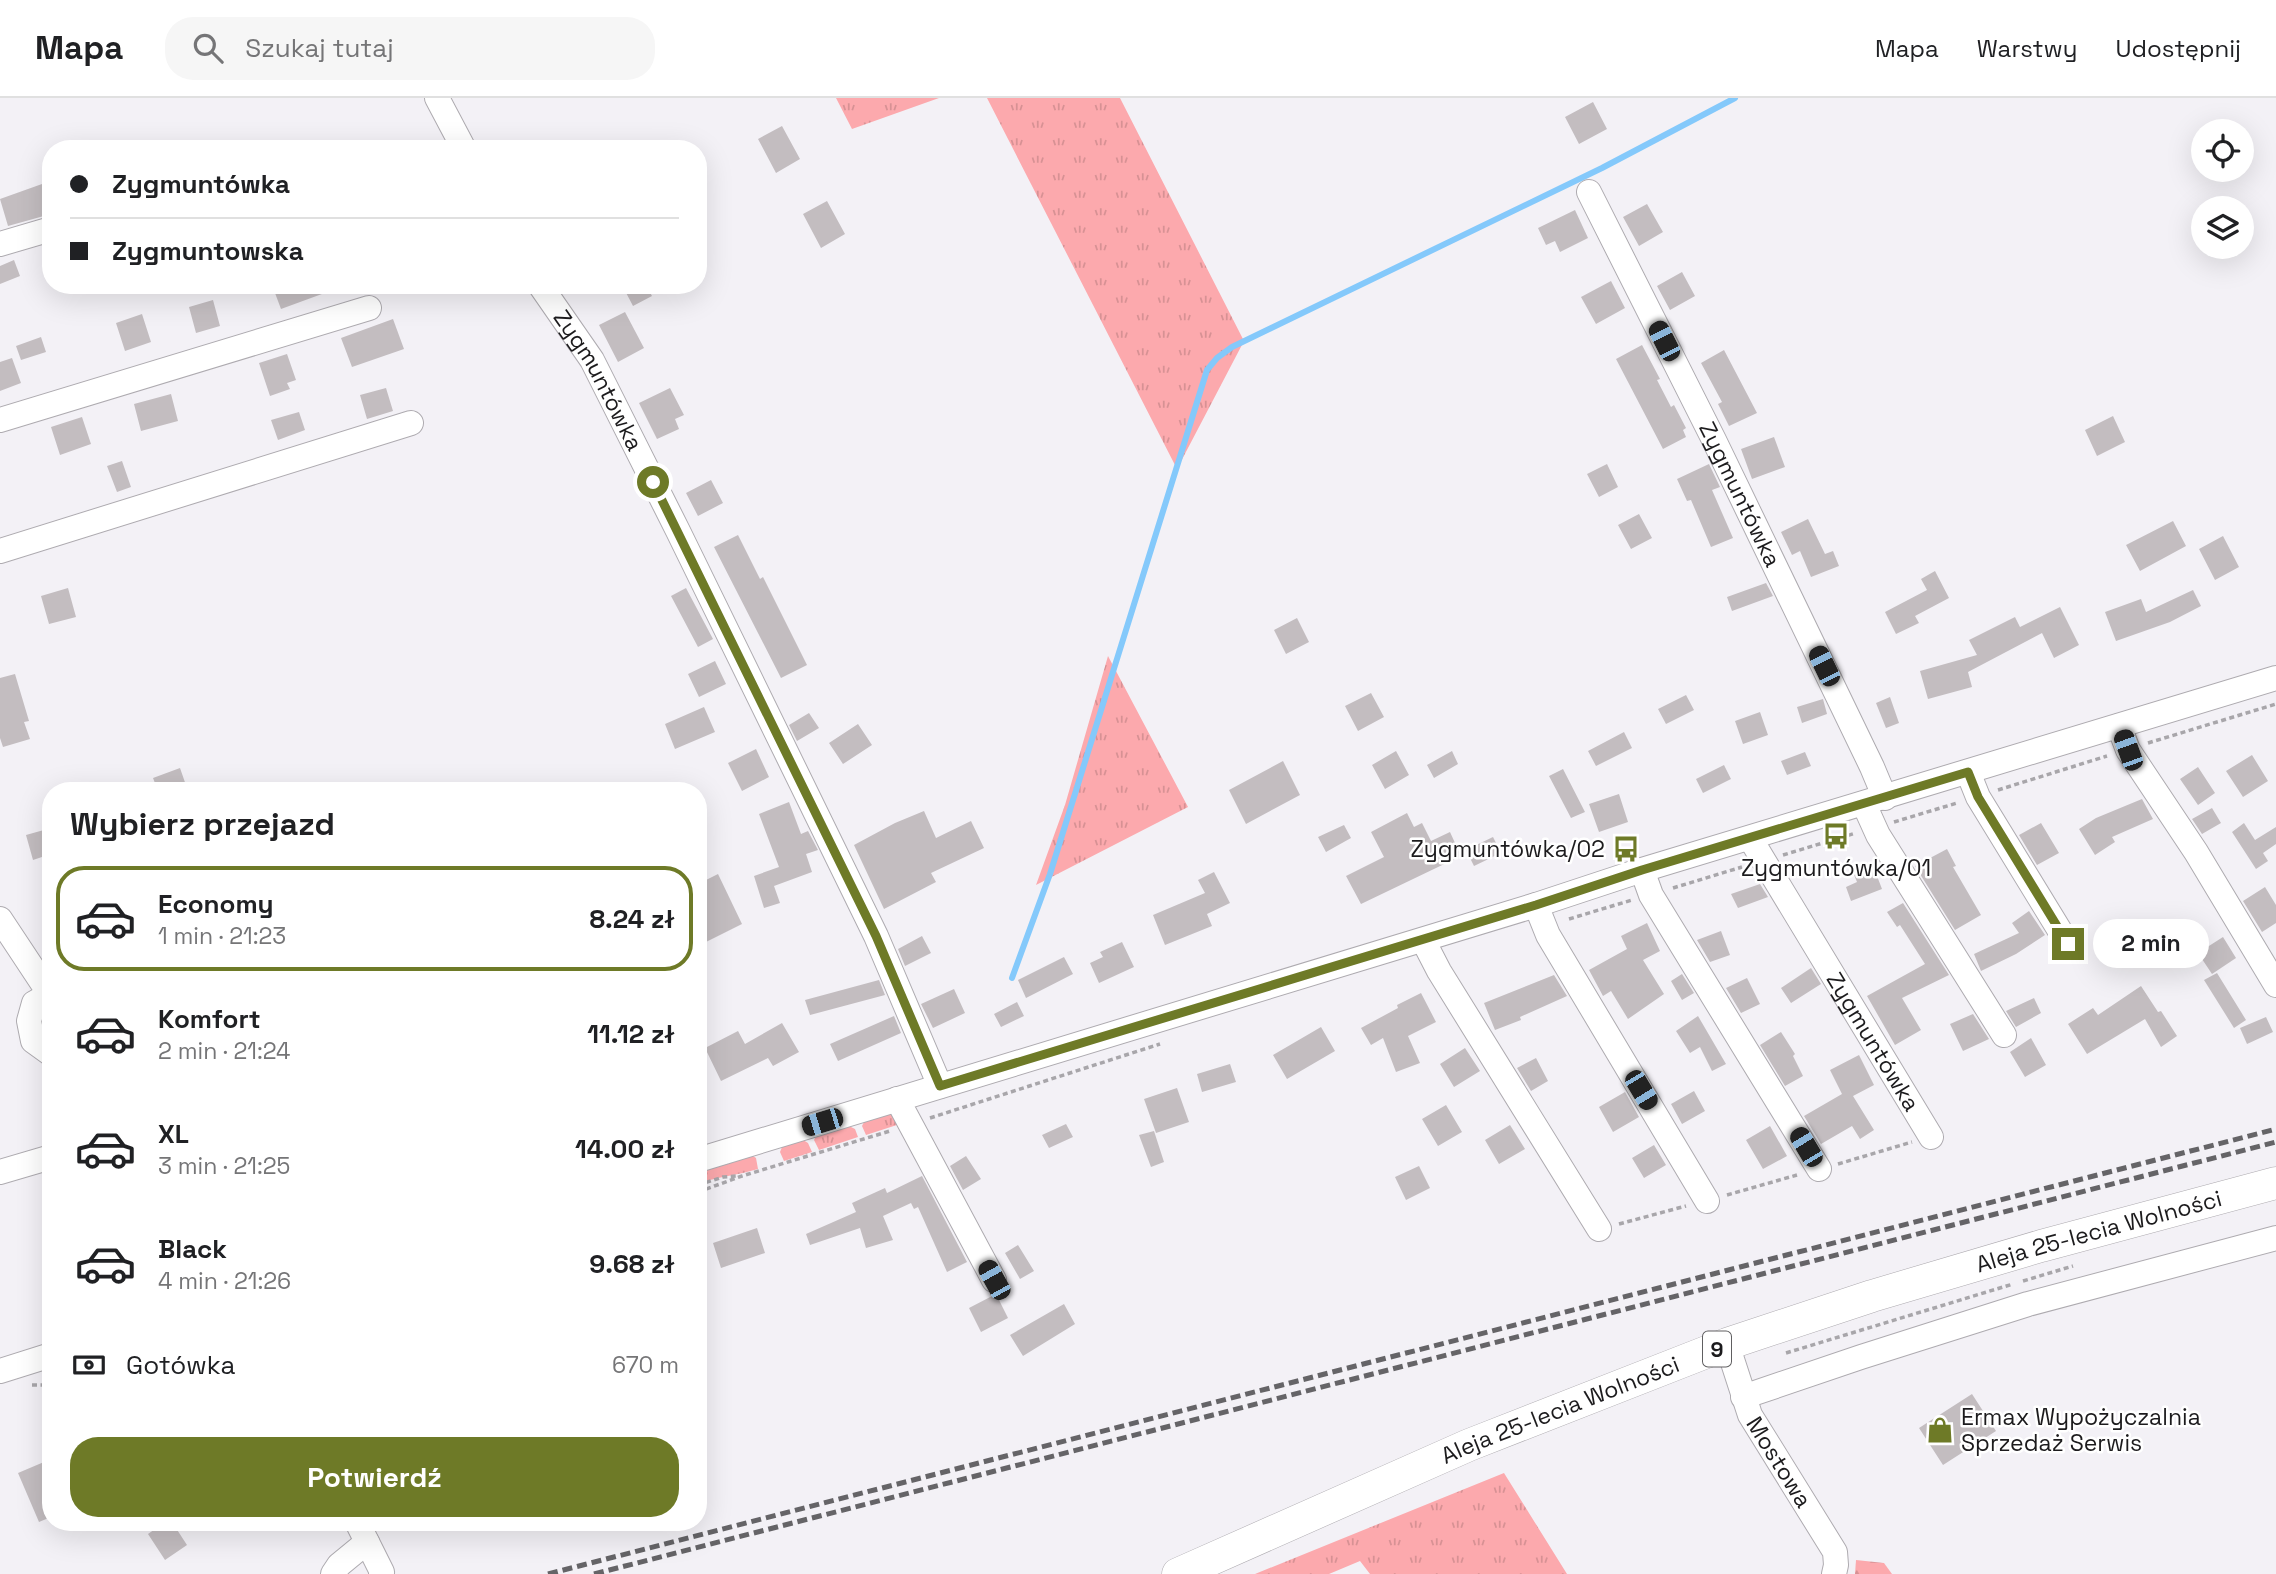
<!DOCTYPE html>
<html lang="pl">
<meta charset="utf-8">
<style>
:root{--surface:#fff;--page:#f6f6f6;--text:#202124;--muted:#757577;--line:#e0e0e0;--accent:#6e7a27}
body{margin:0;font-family:"Space Grotesk",sans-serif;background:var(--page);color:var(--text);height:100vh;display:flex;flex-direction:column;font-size:26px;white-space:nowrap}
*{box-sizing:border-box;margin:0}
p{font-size:23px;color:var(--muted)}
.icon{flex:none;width:38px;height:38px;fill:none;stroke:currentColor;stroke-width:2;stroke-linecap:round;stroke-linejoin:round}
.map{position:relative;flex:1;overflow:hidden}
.sheet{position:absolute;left:42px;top:684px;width:665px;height:749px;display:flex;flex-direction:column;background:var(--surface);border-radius:28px;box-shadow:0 7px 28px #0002}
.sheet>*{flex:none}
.guide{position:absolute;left:42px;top:42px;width:665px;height:154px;border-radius:28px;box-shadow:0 7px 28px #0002;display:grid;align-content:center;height:154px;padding:0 28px;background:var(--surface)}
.buttons{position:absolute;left:2191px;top:21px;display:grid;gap:14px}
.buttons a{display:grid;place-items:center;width:63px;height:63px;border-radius:50%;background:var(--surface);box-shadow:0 7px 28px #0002;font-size:35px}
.end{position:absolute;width:32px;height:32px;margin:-16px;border:9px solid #6e7a27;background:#fff;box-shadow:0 0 0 4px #fff}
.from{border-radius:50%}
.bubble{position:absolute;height:49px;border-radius:24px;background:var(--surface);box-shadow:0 7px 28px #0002;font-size:23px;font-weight:700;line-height:49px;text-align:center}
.car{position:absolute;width:21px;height:42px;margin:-21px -10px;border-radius:9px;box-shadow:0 0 5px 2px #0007;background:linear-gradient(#222 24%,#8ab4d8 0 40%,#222 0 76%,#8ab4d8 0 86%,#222 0)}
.guide b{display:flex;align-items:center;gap:24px;height:66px;font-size:26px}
.guide b+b{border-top:2px solid var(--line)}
.guide i{width:18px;height:18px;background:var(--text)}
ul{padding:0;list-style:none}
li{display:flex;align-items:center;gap:21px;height:105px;margin:0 14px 10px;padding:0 14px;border:4px solid transparent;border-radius:28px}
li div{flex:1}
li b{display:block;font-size:26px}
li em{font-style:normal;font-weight:700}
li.selected{border-color:var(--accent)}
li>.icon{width:63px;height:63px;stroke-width:1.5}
h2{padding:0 28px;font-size:32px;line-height:84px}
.pay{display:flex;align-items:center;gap:18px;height:77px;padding:0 28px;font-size:26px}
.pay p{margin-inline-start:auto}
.action{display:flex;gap:14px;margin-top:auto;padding:14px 28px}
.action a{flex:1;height:80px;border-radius:28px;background:var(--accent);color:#fff;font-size:28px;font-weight:700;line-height:80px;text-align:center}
header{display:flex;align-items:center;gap:42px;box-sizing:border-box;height:98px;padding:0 35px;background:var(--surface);border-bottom:2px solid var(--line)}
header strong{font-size:33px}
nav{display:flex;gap:38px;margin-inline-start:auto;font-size:24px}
.search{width:490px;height:63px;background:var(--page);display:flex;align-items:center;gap:18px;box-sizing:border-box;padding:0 24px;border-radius:28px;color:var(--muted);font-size:26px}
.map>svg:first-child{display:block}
.grass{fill:url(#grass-tufts)}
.forest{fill:url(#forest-firs)}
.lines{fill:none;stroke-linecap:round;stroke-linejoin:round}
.stream{stroke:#84c9fb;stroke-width:6}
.building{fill:#c3bdc0}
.minor-casing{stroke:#aeabb0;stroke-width:26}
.major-casing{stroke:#aeabb0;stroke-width:33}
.path{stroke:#a8a6aa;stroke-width:3.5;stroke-dasharray:5 3.5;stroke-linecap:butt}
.minor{stroke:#fff;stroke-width:24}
.major{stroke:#fff;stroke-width:32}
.rail{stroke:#656467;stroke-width:5;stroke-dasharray:10 5;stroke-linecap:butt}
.route{stroke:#6e7a27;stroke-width:9}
.labels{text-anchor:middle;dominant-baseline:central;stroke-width:5;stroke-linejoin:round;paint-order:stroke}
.shield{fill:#fff;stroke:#605f61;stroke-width:2}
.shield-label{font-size:21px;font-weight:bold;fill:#1c1b1d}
.street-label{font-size:23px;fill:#1c1b1d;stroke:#fff}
.poi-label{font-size:23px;fill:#1c1b1d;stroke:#fff;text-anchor:end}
</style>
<header>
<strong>Mapa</strong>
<div class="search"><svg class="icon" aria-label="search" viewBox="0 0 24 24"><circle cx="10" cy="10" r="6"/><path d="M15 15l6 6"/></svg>Szukaj tutaj</div>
<nav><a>Mapa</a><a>Warstwy</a><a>Udostępnij</a></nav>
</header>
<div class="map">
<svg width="2276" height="1476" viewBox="0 0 2276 1476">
<defs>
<pattern id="grass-tufts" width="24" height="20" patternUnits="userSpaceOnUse" patternTransform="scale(1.75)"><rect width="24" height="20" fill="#fca9ad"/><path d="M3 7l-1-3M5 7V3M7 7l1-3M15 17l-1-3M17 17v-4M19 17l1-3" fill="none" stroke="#d79194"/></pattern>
<pattern id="forest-firs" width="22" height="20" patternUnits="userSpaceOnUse" patternTransform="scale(1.75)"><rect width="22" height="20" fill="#fca9ad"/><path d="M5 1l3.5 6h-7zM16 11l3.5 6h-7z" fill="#d79194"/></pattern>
</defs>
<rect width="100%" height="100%" fill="#f3f1f6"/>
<!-- grass -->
<path class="grass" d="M836,0h103l-87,31z
M987,0h133l124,243 -67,128z
M1108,558l80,151 -152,78 29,-80z
M894,1015l6,11 -34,11 -4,-9 2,-4z
M849,1028l6,3 3,8 -39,13 -5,-10 2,-4z
M803,1042l5,3 4,9 -28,9 -4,-9 2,-5z
M753,1058l3,2 2,11c-20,6 -40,8 -60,14v-11z
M1504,1375l63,101h-197l-10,-13 -31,13h-74z"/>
<!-- forest -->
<path class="forest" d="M1856,1462l28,3 8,11h-37z"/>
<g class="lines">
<!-- stream -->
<path class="stream" d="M1012,880l38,-104 157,-504 10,-12 15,-11 370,-179 133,-70"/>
</g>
<!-- building -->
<path class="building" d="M1593,4l14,27 -28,15 -14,-27z
M782,28l18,33 -24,14 -18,-34z
M42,86l9,30 -43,12 -8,-27z
M827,103l18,33 -24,14 -18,-34z
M1647,106l16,28 -24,14 -16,-29z
M1575,112l13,28 -28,14 -5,-11 -9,4 -8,-17z
M14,162l6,16 -20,8v-18z
M1682,174l13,24 -25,14 -13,-24z
M1611,183l14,27 -29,16 -15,-27z
M272,187h69v2l-60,22z
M622,187h24l6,11 -19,10z
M213,202l7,26 -24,7 -7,-26z
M625,214l19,36 -26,14 -19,-37z
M142,216l9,28 -26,9 -9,-28z
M393,221l11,30 -52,18 -11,-29z
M41,239l5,15 -25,8 -5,-14z
M1642,247l18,34 -3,1 14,27 3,-2 12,23 -3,2 3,7 -23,12 -47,-90z
M1724,252l33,63 -28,13 -11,-22 4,-2 -21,-39z
M287,256l9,26 -9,3 3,6 -20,7 -11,-33z
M12,260l9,25 -21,8v-29z
M386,290l7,23 -26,8 -7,-24z
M670,290l14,27 -9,4 4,10 -22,10 -18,-36z
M171,296l7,27 -37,10 -7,-27z
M299,314l6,18 -27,10 -7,-20z
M2113,318l12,26 -28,14 -12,-26z
M82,319l9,27 -31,11 -9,-28z
M1774,339l11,30 -33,12 -11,-30z
M122,363l9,26 -14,5 -10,-26z
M1607,366l11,23 -19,10 -12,-23z
M1709,366l11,23 -8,3 21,48 -22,9 -20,-47 -4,1 -10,-22z
M711,382l12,23 -25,13 -12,-23z
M1639,416l13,24 -21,11 -13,-24z
M1808,421l17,35 8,-3 6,15 -28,11 -11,-26 -8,4 -11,-23z
M2173,423l13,25 -46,25 -14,-26z
M738,437l22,44 3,-2 44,88 -26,13 -67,-131z
M2223,438l16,31 -24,13 -16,-31z
M1935,473l14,27 -34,18 4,7 -23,11 -11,-22 42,-22 -6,-11z
M1766,485l7,13 -41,15 -5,-14z
M68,490l8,29 -27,7 -8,-28z
M686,490l27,51 -15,8 -27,-51z
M2193,492l8,16 -31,16 -54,19 -11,-29 36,-13 5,13z
M2060,509l19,38 -25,13 -12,-25 -74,39 4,15 -44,12 -8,-28 57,-16 -8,-15 46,-23 5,10z
M1297,520l12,24 -23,12 -12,-24z
M715,563l11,23 -27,13 -11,-23z
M15,576l14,47 -5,1 6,17 -27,8 -3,-9v-60z
M1371,595l13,24 -26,14 -13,-25z
M1686,597l8,15 -28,14 -8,-15z
M1890,599l9,26 -13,5 -10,-25z
M1823,601l4,15 -25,9 -5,-16z
M704,609l11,25 -40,17 -10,-25z
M1760,614l8,23 -25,9 -8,-23z
M809,615l10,15 -22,13 -8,-16z
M858,626l14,21 -29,19 -14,-21z
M1624,634l8,16 -36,18 -8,-15z
M756,651l13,28 -27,14 -14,-28z
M1396,653l13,24 -24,14 -13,-24z
M1452,653l6,13 -24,14 -7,-13z
M1805,654l6,14 -24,9 -6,-14z
M2252,657l16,26 -25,16 -17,-26z
M1283,663l17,34 -54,29 -17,-34z
M1724,667l7,14 -28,14 -7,-14z
M2198,669l17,26 -17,12 -18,-26z
M180,670l8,23h-30l-5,-13z
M1563,671l22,43 -14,6 -22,-42z
M1619,696l9,28 -29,10 -10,-28z
M2142,701l11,20 -41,18 3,5 -20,13 -16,-26 17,-11z
M789,704l12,32 7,-3 10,19 -12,4 6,18 -38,14 6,17 -16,5 -10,-32 25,-9 -20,-53z
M2212,710l9,15 -19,11 -10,-15z
M924,713l12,27 35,-17 13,27 -53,25 5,9 -52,27 -30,-64 41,-22z
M1407,715l7,14 8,-4 9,18 19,-9 11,24 -100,48 -15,-28 38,-19 -13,-25z
M2041,725l18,30 -22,12 -18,-30z
M2244,725l11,17 21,-13v17l-13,9 5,8 -12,8 -24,-37z
M1344,727l7,13 -25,14 -8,-15z
M51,730v26l-18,6 -7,-25z
M1493,739l8,16 -27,13 -8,-16z
M1947,751l9,17 -3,1 28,48 -26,15 -40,-64z
M1872,765l10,26 -31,12 -5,-14 11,-5 -5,-12z
M1214,774l16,31 -23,11 5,12 -47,19 -12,-30 52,-22 -7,-13z
M718,776l24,50 -44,22v-62z
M1760,786l8,13 -30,11 -7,-14z
M2265,789l11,18v18l-14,9 -19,-31z
M1903,805l46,72 -47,23 19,32 -26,15 -28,-49 58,-32 -25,-39 -3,2 -10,-15z
M2029,813l16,24 -29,19 -35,17 -7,-17 45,-21 -7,-10z
M1647,825l13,28 -17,9 21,34 -36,25 -17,-28 -8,5 -14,-26 38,-21 -6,-13z
M1721,833l9,24 -20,7 -13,-22z
M922,838l9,17 -26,13 -7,-17z
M2223,839l13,21 -24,16 -14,-21z
M1122,844l12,25 -35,16 -9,-20 13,-6 -3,-5z
M1064,859l9,17 -47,24 -8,-18z
M1811,870l10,16 -30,19 -10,-15z
M2217,875l29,47 -12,8 -30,-48z
M1682,876l12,19 -12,7 -11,-19z
M1554,877l13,21 -47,21 1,3 -26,10 -11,-27z
M1747,880l13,26 -19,9 -15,-25z
M879,882l6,15 -75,20 -5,-15z
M2141,888l17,26 3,-1 16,25 -16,11 -16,-28 -58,35 -19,-30 25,-16 5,7z
M954,891l11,24 -32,15 -12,-24z
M1421,895l15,29 -28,14 12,27 -24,9 -13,-34 -12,7 -10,-17 37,-20 -1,-3z
M2034,900l7,15 -25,14 -10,-16z
M1017,904l7,14 -23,11 -7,-13z
M1973,916l16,25 -26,12 -13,-27z
M894,918l7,17 -63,28 -8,-17z
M1698,918l28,48 -14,7 -12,-24 -10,6 -14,-22z
M2266,919l7,15 -26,12 -7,-16z
M782,925l17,29 -26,14 -5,-8 -47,23 -16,-33 33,-17 7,13z
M1321,929l14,24 -48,28 -14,-24z
M1781,934l14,22 -2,2 10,20 -18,10 -25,-41z
M2031,940l15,27 -21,12 -15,-25z
M1465,950l15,23 -26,16 -14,-23z
M1859,957l15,30 -21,11 21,34 -14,9 -8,-13 -31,18 -17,-28 38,-22 -12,-24z
M1536,960l12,23 -17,10 -14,-23z
M1230,966l6,18 -34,10 -5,-18z
M1177,990l12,34 -33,11 -12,-34z
M1694,993l11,20 -23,13 -11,-20z
M1625,994l14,25 -26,15 -14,-25z
M1446,1007l16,27 -24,14 -16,-27z
M1066,1026l7,13 -24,11 -7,-13z
M1510,1027l15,24 -26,15 -14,-24z
M1770,1028l17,30 -24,13 -17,-29z
M1154,1033l10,31 -13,5 -12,-32z
M1654,1047l12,20 -22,13 -12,-20z
M966,1058l15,23 -18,11 -13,-24z
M1419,1068l11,22 -24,12 -11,-23z
M922,1078l45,86 -20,10 -29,-65 -4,2 -3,-6 -28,13 10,24 -27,8 -6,-20 -50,17 -4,-11 50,-22 -4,-9 33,-15 2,5z
M757,1130l8,25 -44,15 -8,-25z
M1018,1147l16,26 -14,8 -15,-26z
M996,1196l12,24 -27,14 -12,-24z
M1064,1206l11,20 -52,32 -13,-21z
M1972,1296l24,37 -53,34 -24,-37z
M51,1361v58l-12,5 -21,-49z
M165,1424h7l15,23 -22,15 -17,-26z"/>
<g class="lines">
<!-- minor casing -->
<g class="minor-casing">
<g id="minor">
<path d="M437,0l27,51"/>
<path id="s1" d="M1589,94l125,248 158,327 13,31"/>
<path d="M0,146l51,-15"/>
<path id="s2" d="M540,187l52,75 86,171 198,405 64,150"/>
<path d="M0,322l369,-112"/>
<path d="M0,453l411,-128"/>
<path d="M2119,628l9,24 68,102 80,133"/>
<path d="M1968,674l10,25 90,147"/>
<path d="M1864,706l14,31 126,200"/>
<path id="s3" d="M1750,740l181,299"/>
<path d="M1642,772l9,25 168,274"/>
<path d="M1536,807l12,30 159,266"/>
<path d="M0,821l51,77"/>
<path d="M1423,842l16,31 160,258"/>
<path d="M50,896l-16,9 -5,18 4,20 18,13"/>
<path d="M897,1001l97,181"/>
<path d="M698,1062l838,-255 106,-35 634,-192"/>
<path d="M0,1074l51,-15"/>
<path id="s4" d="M1727,1246l23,71 85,137 1,13 -2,9"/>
<path d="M0,1273l51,-16"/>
<path d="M1743,1299l118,-40 167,-53 248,-66"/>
<path d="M357,1424l25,50 -1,2"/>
<path d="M333,1476l6,-9 28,-23"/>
</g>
</g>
<!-- major casing -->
<g class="major-casing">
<g id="major">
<path id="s5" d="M1178,1476l291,-129 258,-101 145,-48 169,-50 235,-63"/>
</g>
</g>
<!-- path -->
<path class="path" d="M2148,645l128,-39
M1998,692l109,-34
M1894,724l63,-19
M1783,757l73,-22
M1673,790l69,-21
M1569,821l63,-19
M930,1020l230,-74
M1838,1066l74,-22
M698,1087l25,-8 14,-1
M698,1094l44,-16 148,-45
M1727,1097l70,-20
M1619,1126l67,-18
M2023,1183l50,-15
M1786,1255l227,-69
M32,1287h19"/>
<!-- minor -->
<use href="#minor" class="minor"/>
<!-- major -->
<use href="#major" class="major"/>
<!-- rail -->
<path class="rail" d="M548,1476l1728,-445
M594,1476l1682,-432"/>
</g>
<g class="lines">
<!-- route -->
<path class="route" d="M653,384l223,454 64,150 596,-181 106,-35 326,-98 10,25 90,147"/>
</g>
<!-- icons -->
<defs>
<g id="bus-bare" transform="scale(2.1)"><path d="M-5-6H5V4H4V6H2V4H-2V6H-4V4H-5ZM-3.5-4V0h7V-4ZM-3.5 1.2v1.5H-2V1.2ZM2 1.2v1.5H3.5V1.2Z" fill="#6e7a27" stroke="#fff" stroke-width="2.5" paint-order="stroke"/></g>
<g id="shop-bare" transform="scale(2.1)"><path d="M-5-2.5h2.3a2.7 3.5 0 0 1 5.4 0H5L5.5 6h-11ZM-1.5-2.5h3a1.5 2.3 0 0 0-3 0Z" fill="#6e7a27" stroke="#fff" stroke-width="2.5" paint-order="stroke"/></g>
</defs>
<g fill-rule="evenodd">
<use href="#bus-bare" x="1836" y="738"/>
<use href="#bus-bare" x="1626" y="751"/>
<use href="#shop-bare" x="1940" y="1332"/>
</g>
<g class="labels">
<!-- shield labels -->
<rect class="shield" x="1703" y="1233.5" width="28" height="35" rx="5"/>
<g class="shield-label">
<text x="1717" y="1251">9</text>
</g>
<!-- street labels -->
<g class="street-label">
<text stroke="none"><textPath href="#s2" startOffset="112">Zygmuntówka</textPath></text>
<text stroke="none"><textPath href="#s1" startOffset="338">Zygmuntówka</textPath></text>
<text stroke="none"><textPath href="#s3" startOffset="238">Zygmuntówka</textPath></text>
<text stroke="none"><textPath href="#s5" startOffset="984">Aleja 25-lecia Wolności</textPath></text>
<text stroke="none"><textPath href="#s5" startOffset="416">Aleja 25-lecia Wolności</textPath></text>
<text stroke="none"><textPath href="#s4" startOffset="130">Mostowa</textPath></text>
</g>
<!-- poi labels -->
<g class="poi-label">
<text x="1605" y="751">Zygmuntówka/02</text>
<text x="1836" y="770" text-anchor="middle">Zygmuntówka/01</text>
<text x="1961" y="1319" text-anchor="start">Ermax Wypożyczalnia<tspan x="1961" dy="26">Sprzedaż Serwis</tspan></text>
</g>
</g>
</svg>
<div class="buttons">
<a><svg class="icon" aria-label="locate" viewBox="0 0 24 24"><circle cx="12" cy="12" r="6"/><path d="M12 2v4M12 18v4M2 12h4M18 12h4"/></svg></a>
<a><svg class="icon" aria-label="layers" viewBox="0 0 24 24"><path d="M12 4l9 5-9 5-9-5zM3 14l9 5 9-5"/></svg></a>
</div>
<i class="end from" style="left:653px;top:384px"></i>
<i class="end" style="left:2068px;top:846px"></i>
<div class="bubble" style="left:2093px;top:821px;width:116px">2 min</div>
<i class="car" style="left:1664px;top:243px;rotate:333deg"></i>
<i class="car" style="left:1824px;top:568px;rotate:334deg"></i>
<i class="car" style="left:2128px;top:652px;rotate:340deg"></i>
<i class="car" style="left:1641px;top:992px;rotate:149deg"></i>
<i class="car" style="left:822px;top:1024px;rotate:253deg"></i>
<i class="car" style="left:1806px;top:1049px;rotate:329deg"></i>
<i class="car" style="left:994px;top:1182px;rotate:331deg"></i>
<div class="guide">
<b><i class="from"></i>Zygmuntówka</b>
<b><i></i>Zygmuntowska</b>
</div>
<section class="sheet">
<h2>Wybierz przejazd</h2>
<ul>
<li class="selected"><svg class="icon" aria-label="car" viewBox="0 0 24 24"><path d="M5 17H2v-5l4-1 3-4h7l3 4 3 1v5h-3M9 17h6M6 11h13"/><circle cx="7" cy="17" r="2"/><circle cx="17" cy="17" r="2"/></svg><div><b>Economy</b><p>1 min · 21:23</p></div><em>8.24 zł</em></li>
<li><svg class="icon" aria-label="car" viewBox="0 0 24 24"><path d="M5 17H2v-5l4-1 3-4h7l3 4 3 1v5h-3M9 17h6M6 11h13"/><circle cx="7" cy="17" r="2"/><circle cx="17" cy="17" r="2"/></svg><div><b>Komfort</b><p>2 min · 21:24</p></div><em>11.12 zł</em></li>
<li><svg class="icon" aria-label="car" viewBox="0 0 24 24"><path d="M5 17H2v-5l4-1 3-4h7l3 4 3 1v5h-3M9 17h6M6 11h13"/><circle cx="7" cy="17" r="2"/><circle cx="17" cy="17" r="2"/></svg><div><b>XL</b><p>3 min · 21:25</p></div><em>14.00 zł</em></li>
<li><svg class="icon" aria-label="car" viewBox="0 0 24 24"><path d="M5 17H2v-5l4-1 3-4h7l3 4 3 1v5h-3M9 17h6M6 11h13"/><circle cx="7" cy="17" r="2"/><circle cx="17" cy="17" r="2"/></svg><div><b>Black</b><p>4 min · 21:26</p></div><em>9.68 zł</em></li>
</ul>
<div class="pay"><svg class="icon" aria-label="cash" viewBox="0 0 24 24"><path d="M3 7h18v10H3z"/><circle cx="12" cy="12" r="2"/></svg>Gotówka<p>670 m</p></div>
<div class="action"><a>Potwierdź</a></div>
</section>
</div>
